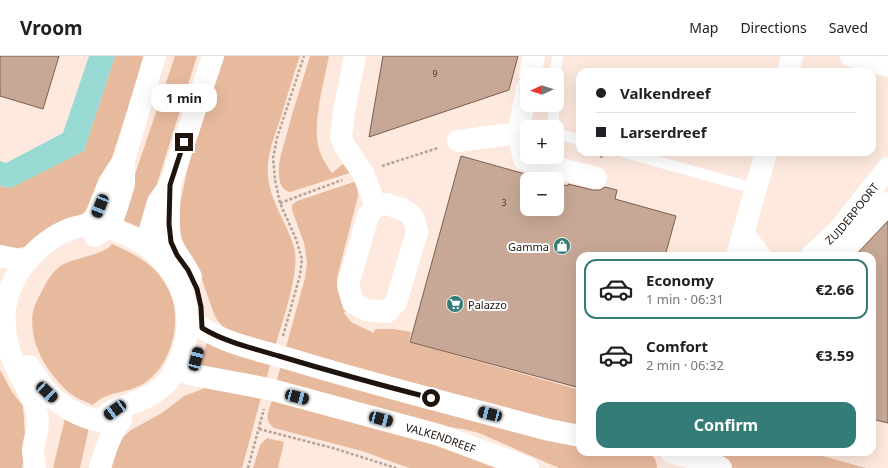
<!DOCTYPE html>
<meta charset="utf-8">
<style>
:root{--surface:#fff;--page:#f2f2f2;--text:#202124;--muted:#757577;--line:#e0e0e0;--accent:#347c77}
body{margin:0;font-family:"Noto Sans",sans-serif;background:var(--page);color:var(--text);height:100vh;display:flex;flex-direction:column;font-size:15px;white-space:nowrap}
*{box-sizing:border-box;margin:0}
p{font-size:13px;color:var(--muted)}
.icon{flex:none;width:22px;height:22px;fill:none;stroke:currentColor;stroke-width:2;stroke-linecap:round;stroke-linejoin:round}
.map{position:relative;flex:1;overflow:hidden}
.sheet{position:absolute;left:576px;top:196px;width:300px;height:204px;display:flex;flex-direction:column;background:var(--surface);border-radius:12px;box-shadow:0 4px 16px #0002}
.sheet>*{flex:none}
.guide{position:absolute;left:576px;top:12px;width:300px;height:88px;border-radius:12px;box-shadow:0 4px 16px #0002;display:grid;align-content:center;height:88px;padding:0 20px;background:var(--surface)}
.needle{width:26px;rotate:267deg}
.controls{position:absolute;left:520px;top:12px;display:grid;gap:8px}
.controls a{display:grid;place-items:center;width:44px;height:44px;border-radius:8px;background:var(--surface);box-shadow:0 4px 16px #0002;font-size:20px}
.end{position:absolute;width:18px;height:18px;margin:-9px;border:5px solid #1f140d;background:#fff;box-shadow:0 0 0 2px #fff}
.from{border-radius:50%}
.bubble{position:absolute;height:28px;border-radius:12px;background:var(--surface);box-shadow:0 4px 16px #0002;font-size:13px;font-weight:700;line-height:28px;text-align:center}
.car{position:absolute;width:12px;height:24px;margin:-12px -6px;border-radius:5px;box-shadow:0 0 3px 1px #0007;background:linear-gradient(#222 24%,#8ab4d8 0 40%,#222 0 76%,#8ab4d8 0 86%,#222 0)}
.guide b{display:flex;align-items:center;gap:14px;height:38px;font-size:15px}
.guide b+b{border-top:1px solid var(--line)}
.guide i{width:10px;height:10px;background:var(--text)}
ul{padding:7px 0 0;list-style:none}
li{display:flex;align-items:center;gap:12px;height:60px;margin:0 8px 6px;padding:0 12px;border:2px solid transparent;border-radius:12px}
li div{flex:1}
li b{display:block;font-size:15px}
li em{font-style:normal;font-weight:700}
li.on{border-color:var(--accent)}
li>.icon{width:36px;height:36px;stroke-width:1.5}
.action{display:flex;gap:8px;margin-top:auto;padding:8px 20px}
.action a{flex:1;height:46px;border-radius:12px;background:var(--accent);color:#fff;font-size:16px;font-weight:700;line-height:46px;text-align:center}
header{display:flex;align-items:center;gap:24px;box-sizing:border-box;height:56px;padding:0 20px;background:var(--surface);border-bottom:1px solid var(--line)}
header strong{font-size:19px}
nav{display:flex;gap:22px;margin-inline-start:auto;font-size:14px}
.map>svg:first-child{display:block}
.green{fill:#e7ba9e}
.water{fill:#98d9d3}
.building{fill:#c7a896;stroke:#7b5f4e}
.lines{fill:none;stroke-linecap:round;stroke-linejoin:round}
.path{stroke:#b5a49a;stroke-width:2.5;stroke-dasharray:3 2;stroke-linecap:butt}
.lane{stroke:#fff;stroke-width:11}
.street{stroke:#fff;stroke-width:22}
.secondary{stroke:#fff;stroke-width:22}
.route{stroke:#1f140d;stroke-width:5}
.labels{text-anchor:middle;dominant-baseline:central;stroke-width:4;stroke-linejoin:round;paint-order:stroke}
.number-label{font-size:9px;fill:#49392f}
.street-label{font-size:11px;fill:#1f140d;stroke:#fff}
.poi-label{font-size:11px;fill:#1f140d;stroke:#fff;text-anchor:end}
</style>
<header>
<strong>Vroom</strong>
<nav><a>Map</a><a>Directions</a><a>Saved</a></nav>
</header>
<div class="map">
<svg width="888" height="412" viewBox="0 0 888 412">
<rect width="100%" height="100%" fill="#fde9de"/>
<!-- green -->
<path class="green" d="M115,0h30l-44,135 -13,18 -7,6 -53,31 -13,3 -15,1v-64l11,2 73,-37z
M175,0h22l-54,173 -23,-10z
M222,0h78c-7,20 -13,41 -19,61 -6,18 -15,39 -13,59 2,25 19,47 26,71 7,22 -12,76 -19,100l-49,-17 -9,-10 -3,-6 -13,-37 -21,-35 -1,-34 7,-33 6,-23z
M310,0h19c-5,26 -16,64 -11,89 2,10 8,20 14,28l11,-9 7,9 -60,19c-9,-2 -11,-10 -11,-19 -1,-12 4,-25 7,-36 7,-28 16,-54 24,-81z
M357,125l1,15 -21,82c0,12 3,22 9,33l-2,2 7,9 23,11 1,-4h19l17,3 -2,10 171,48v41l-295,-80 20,-73 2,-16 -3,-19 -12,-33v-5l5,-4z
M112,188c19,8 42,20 53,39 20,30 9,79 -19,99 -16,12 -39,8 -53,23 -6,-3 -13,-5 -19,-9 -7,-4 -13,-11 -18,-17 -16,-19 -27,-42 -23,-68 2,-7 6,-15 10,-22 4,-8 9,-16 16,-22 13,-10 45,-11 53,-23z
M207,286l64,19 -5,20 -67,-13z
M281,309l299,79v8h63c9,1 14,7 14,16h-98l-80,-35 -16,-4 -53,-8 -134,-38z
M0,314l12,22 11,14 2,29 -1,23 -2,10h-22z
M205,332l56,10 -19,70h-136l15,-29 10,-9 31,-17 22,-17z
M272,344l128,32 104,36h-95l-47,-17 -88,-23c-11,-8 -5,-18 -2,-28z
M65,362l24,10 -9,40h-27z
M267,382l17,4 -6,26h-25l7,-23z
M709,396h99l58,16h-134z"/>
<!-- water -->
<path class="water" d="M89,0h26l-31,95 -73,37 -11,-2v-25l6,2 57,-30z"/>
<!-- building -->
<path class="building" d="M0,0h59l-16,53 -43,-13z
M383,0h135l-9,34 -140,47z
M461,100l82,23h-16v30h30v-26l11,3v-2l25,6h7l5,-3 12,3 -2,9 61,17 -11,40h-85v132l-170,-46z
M888,165v202l-16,-4v-163h-17z"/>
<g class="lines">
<!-- path -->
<path class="path" d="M601,102l1,-6
M382,110l56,-18
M280,147l62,-23
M283,280l17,-61 2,-16 -6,-20 -16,-36 -5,-23 -2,-22 4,-20 27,-82
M259,373l74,19 63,20
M248,412l16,-59"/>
<!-- lane -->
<path class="lane" d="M554,19l4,-19
M553,49l1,22
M557,78l23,6
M623,96l133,37"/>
<!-- street -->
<g class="street">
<path d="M355,0l-11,56 -3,25 3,8 19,28 13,33"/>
<path d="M851,0l37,10"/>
<path d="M788,16l4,-16"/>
<path d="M530,19l4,-19"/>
<path d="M527,32l-9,47 6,24 72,19"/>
<path d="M458,85l45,-6 24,-1"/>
<path d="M387,148c19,7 27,6 30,28l-21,70 -9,10 -20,-2 -14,-7 -5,-18 20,-69 8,-10z"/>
<path d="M743,177l17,23"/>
<path d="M737,200l29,-104"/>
<path id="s1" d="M811,200l27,-25 50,-63"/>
<path d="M838,200l50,-53"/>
<path d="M202,272c27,17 61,23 91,32 85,26 171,47 256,70l31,6"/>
<path id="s2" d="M189,318l80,15 170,46 89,33"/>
<path d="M671,396l42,11 8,5"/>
</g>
<!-- secondary -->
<path class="secondary" d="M170,129c0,16 -4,45 2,59 5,12 14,21 19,33
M89,169l6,-7 14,-35 11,-17
M95,180l12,-8 5,-7 6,-17 6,-20v-24l31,-104
M148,190l3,-20 7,-24 12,-17 43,-129
M0,200l26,5
M29,310c6,9 11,18 18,26 16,17 44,32 68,29
M35,412c0,-6 -2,-12 -2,-18 1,-12 7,-23 4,-36 -2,-13 -8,-22 -14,-33 -15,-26 -23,-53 -16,-83 5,-18 15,-33 28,-46 14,-14 34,-26 53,-27 12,0 25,4 35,8 50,21 79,74 57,125 -3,7 -6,16 -11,22 -11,13 -25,19 -41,25 -4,2 -10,3 -14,5 -5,3 -10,7 -15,11
M100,412c5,-17 10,-34 21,-48"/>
</g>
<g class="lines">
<!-- route -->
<path class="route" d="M184,86l-14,43 -1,39 2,18 6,13 11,15 9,19 4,18 1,21c23,14 50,20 77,28 50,15 101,29 152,42"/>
</g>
<!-- icons -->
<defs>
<g id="shop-disc" transform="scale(0.9)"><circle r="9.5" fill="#347c77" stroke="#fff"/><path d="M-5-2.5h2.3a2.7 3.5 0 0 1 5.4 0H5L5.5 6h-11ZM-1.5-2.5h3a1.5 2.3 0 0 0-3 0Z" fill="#fff"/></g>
<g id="supermarket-disc" transform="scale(0.9)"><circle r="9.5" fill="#347c77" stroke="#fff"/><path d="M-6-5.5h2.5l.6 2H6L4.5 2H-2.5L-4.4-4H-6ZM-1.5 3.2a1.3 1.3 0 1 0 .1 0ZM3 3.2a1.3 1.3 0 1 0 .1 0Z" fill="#fff"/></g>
</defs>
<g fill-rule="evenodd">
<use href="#shop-disc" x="562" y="190"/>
<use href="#supermarket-disc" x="455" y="248"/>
</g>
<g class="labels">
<!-- number labels -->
<g class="number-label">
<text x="435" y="17">9</text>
<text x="504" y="146">3</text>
</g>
<!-- street labels -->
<g class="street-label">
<text stroke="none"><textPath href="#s1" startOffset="59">ZUIDERPOORT</textPath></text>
<text stroke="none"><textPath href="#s2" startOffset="260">VALKENDREEF</textPath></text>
</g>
<!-- poi labels -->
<g class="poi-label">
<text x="549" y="190">Gamma</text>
<text x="468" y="248" text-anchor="start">Palazzo</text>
</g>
</g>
</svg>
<div class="controls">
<a><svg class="needle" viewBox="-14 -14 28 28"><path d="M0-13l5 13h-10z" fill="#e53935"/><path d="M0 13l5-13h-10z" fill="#757577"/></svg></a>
<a>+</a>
<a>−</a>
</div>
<i class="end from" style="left:431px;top:342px"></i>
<i class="end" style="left:184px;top:86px"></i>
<div class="bubble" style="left:151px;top:28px;width:66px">1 min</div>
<i class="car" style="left:100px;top:150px;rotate:202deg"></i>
<i class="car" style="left:196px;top:303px;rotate:15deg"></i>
<i class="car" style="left:47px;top:336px;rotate:133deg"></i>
<i class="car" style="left:297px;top:341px;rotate:105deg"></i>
<i class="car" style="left:115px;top:354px;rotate:234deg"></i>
<i class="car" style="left:490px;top:358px;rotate:285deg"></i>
<i class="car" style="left:381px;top:363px;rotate:105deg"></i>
<div class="guide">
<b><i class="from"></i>Valkendreef</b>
<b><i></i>Larserdreef</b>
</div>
<section class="sheet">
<ul>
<li class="on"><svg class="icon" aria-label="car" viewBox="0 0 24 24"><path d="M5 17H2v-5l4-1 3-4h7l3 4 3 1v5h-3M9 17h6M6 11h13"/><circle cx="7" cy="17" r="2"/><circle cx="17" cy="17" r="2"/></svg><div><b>Economy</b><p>1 min · 06:31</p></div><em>€2.66</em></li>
<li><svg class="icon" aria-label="car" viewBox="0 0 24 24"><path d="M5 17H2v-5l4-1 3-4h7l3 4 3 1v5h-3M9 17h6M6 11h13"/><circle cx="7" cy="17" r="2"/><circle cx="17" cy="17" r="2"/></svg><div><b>Comfort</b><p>2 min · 06:32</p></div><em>€3.59</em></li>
</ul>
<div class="action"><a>Confirm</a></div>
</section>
</div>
